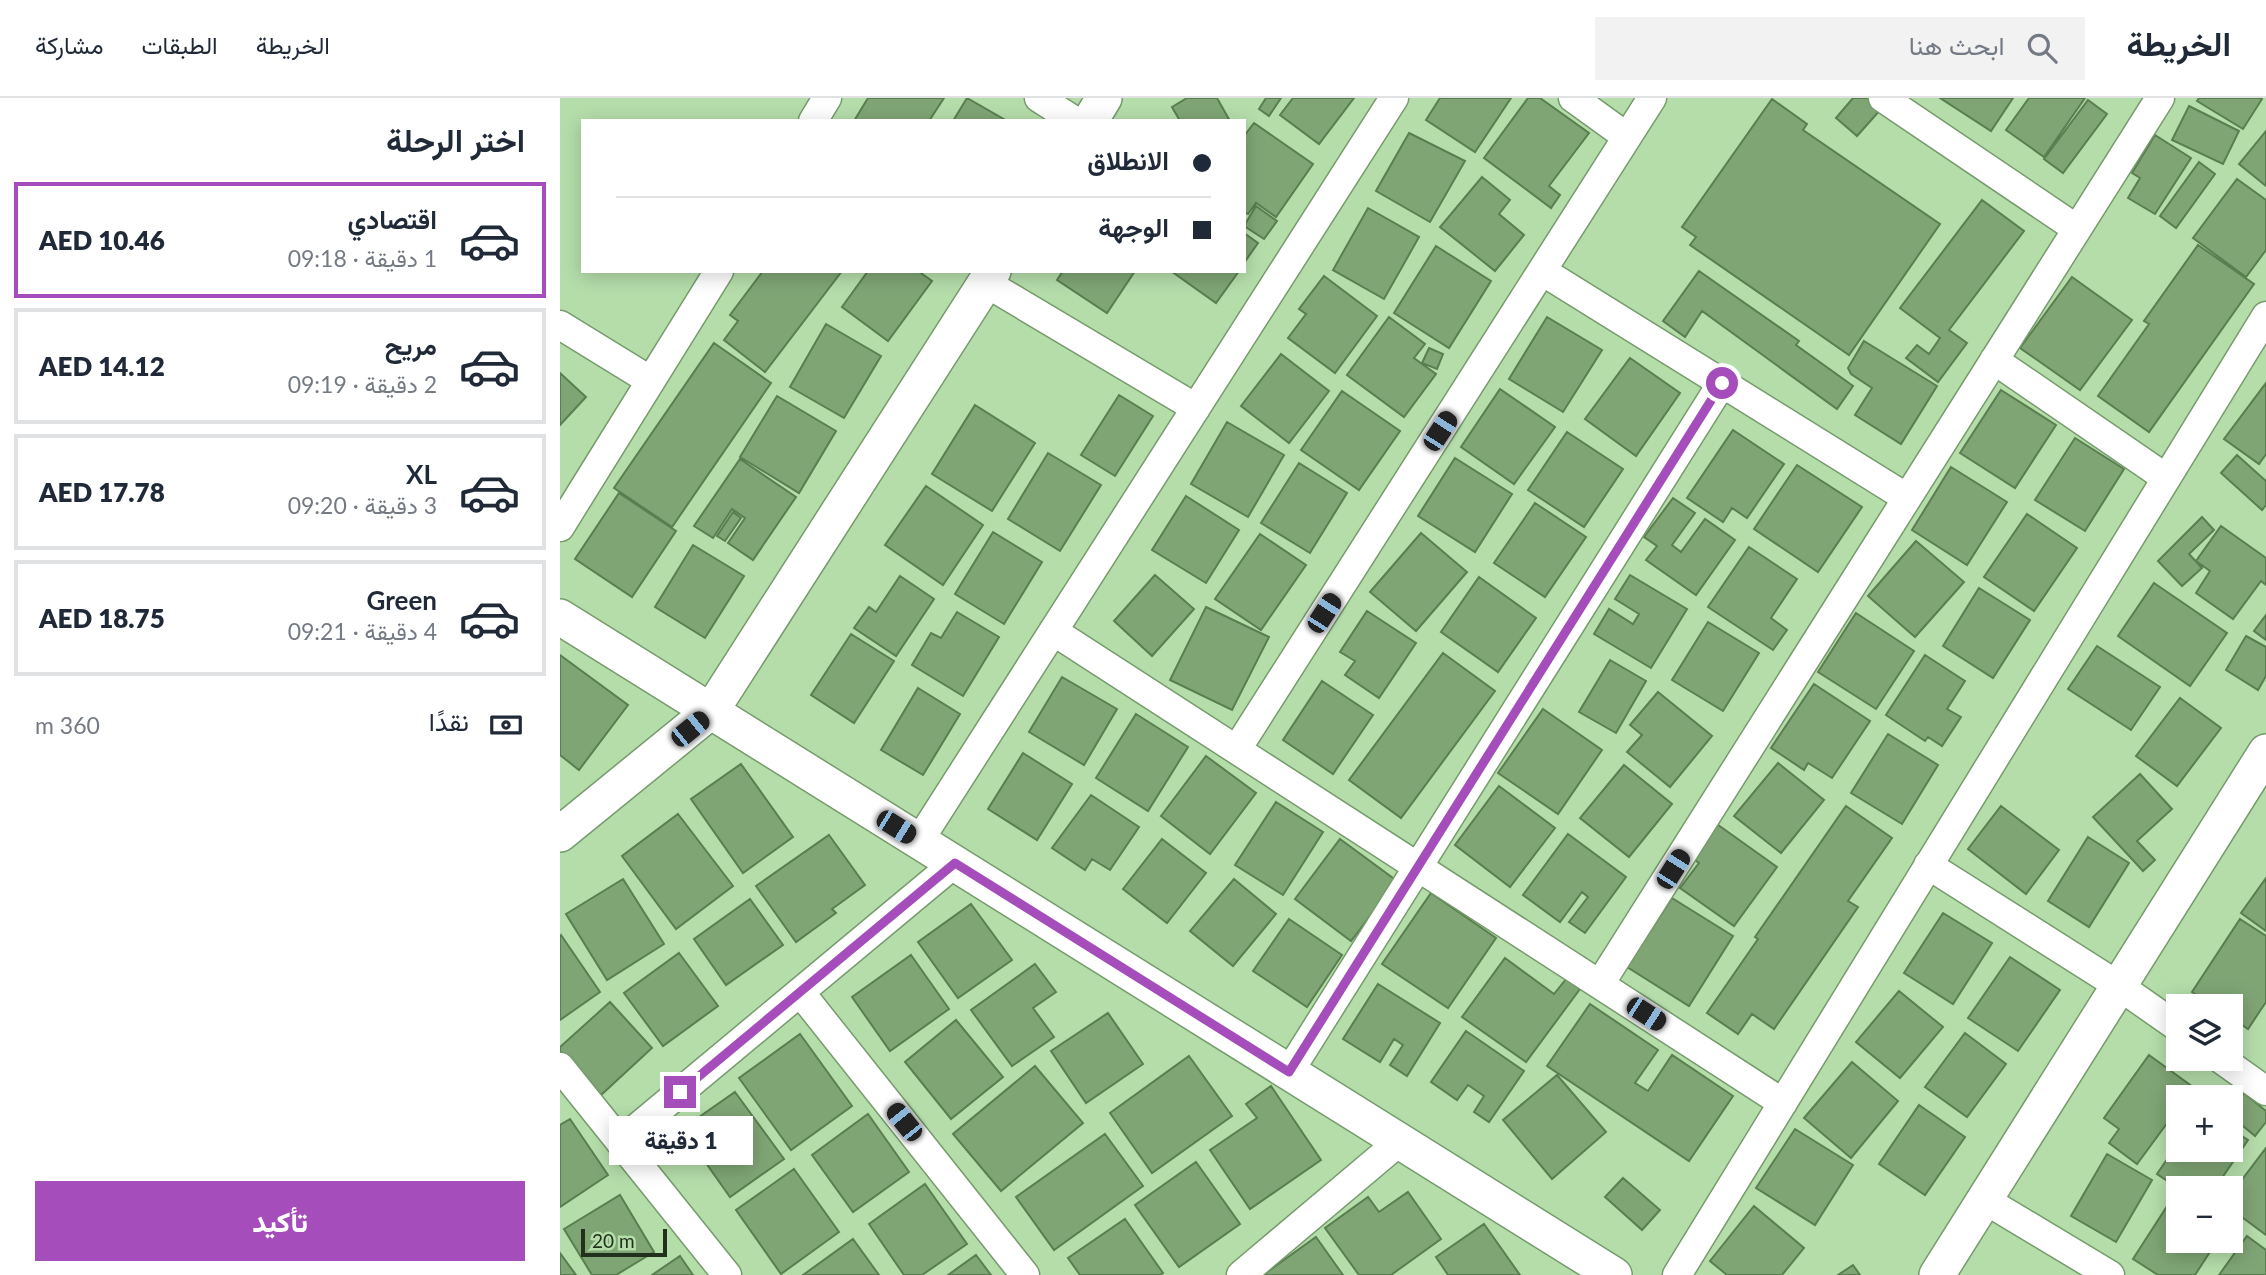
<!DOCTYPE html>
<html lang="ar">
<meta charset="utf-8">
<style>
:root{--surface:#fff;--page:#f2f2f3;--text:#1f2937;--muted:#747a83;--line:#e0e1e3;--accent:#a54ebb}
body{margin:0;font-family:Lato,Vazirmatn,sans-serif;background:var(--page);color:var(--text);direction:rtl;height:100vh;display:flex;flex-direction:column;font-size:26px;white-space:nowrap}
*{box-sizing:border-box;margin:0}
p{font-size:23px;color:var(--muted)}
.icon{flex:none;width:38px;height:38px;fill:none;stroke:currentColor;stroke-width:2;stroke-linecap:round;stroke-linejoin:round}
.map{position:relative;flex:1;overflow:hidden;direction:ltr}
.panel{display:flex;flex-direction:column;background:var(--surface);width:560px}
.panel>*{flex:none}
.hud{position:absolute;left:21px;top:21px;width:665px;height:154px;border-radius:0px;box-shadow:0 4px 18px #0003;direction:rtl;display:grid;align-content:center;height:154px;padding:0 35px;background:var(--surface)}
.tools{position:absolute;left:1606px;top:896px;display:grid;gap:14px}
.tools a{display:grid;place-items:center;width:77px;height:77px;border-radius:0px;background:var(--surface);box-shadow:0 4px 18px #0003;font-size:35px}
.scale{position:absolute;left:21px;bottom:18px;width:86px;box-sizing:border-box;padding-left:7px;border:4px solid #22311e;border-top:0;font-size:19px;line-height:24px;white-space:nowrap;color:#22311e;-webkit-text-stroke:5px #b5ddaa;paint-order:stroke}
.end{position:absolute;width:32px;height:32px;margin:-16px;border:9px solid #a54ebb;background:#fff;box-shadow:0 0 0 4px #fff}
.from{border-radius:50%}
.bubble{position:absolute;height:49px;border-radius:0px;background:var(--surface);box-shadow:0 4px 18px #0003;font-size:23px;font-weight:800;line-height:49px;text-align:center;direction:rtl}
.car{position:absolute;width:21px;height:42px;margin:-21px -10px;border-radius:9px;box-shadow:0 0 5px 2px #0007;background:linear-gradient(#222 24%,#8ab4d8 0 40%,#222 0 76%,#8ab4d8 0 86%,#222 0)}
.hud b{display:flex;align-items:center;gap:24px;height:66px;font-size:26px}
.hud b+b{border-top:2px solid var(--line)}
.hud i{width:18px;height:18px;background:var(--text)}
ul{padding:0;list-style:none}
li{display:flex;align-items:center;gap:21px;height:116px;margin:0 14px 10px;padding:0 21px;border:4px solid var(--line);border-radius:0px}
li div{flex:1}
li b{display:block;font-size:26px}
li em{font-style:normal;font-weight:800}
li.on{border-color:var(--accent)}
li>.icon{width:63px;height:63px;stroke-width:1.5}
h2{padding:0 35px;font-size:32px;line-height:84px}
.pay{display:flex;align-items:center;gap:18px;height:77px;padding:0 35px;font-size:26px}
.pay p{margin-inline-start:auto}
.button{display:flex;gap:14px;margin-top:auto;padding:14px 35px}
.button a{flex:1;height:80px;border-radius:0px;background:var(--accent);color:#fff;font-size:28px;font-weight:800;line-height:80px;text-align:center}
header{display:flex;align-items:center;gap:42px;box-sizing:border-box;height:98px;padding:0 35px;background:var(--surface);border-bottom:2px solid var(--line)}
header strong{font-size:33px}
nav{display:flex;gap:38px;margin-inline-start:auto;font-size:24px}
.search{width:490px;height:63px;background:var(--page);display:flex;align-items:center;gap:18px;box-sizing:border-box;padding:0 24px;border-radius:0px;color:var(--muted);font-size:26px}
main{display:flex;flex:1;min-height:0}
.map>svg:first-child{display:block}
.building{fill:#7fa575;stroke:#597e4f;stroke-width:2}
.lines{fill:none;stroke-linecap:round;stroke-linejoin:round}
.minor-casing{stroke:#769b6c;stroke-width:31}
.tertiary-casing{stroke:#769b6c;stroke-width:38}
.minor{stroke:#fff;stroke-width:28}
.tertiary{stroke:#fff;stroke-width:35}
.route{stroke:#a54ebb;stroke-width:9}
</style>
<header>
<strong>الخريطة</strong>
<div class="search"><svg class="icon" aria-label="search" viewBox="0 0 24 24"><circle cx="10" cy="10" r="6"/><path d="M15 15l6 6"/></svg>ابحث هنا</div>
<nav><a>الخريطة</a><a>الطبقات</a><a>مشاركة</a></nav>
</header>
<main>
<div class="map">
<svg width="1706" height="1177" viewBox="0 0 1706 1177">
<rect width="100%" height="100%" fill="#b5ddaa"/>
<!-- building -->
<path class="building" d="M308,0h76l-15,23h-75z
M407,0l40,23h-54z
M627,0h30l13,23h-50l-8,-14z
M706,0h15l-12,18 -10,-7z
M733,0h61l-35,46 -39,-29z
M880,0h71l-36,54 -49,-32z
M968,0h12l49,35 -40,53 11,9 -9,13 -67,-50z
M1293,0h15l13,11 -24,27 -21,-18z
M1380,0h73l-22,33z
M1469,0h56l-41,59 -38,-27z
M1639,0h61l2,1 -19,30 -46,-28z
M1212,1l35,25 -4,6 137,94 -91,131 -159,-110 6,-8 -14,-10z
M1528,2l19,14 -44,59 -19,-14z
M1629,8l50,25 -16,33 -51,-24z
M694,25l59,41 -37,53 -20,-14 -8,11 -4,-2v-76z
M1706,33v55l-27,-22z
M849,35l56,28 -35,61 -54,-31z
M1595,37l36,23 -36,56 -27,-16 12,-20 -8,-5z
M1639,64l16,12 -39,54 -16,-12z
M922,79l28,23 -11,14 25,21 -29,36 -55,-44z
M1677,81l29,21v50l-20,27 -53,-39z
M1422,102l42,31 -75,99 18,13 -29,39 -32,-24 11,-13 12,9 11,-16 -40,-30z
M696,108l21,15 -13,18 -20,-13z
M808,110l51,29 -35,62 -51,-29z
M684,135l14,10 -14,20z
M1638,147l56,39 -105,148 -51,-36 51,-72 -5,-3z
M876,148l55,35 -42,67 -55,-35z
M203,173h79l-77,101 -41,-32 14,-19 -8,-6z
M308,173h50l14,10 -44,60 -46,-34z
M503,173h72l-28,42 -50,-33z
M611,173h68l-23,32z
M1139,173l100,70 -3,4 57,41 -16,23 -135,-98 -17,26 -22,-16z
M764,178l53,40 -42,57 -47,-35 18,-24 -7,-5z
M1512,179l60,43 -52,70 -60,-42z
M829,219l36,27 -11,14 22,16 -32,43 -57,-42z
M987,219l55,33 -39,62 -54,-33z
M266,226l55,32 -37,62 -54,-31z
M1304,243l73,45 -36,58 -46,-29 17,-27 -21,-14 -3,-6z
M154,245l57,40 -99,144 -58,-39z
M869,250l14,6 -6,15 -15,-6z
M721,256l48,37 -40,52 -48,-37z
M1070,260l50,35 -44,63 -51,-37z
M0,275l26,24 -26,28z
M1706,285v71l-7,10 -35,-25z
M940,291l55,38 -41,57 -53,-37z
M1441,292l55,35 -41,63 -55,-35z
M782,293l58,40 -41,59 -58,-40z
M559,297l34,21 -38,60 -34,-21z
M217,298l59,35 -37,62 -59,-36z
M415,307l60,38 -43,68 -60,-37z
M667,324l57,33 -36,62 -57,-33z
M1173,332l51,34 -37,54 -15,-10 -9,14 -36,-24z
M1007,334l56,37 -39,58 -56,-37z
M1515,340l49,31 -39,62 -50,-31z
M488,355l53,32 -41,66 -52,-32z
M1677,357l29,26v24l-4,5 -41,-37z
M895,360l57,36 -37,58 -57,-36z
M180,361l56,38 -43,63 -25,-17 17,-25 -13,-9 -19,29 -19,-12z
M739,365l48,30 -37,60 -49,-30z
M1237,367l65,42 -44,65 -64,-43z
M1391,369l56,35 -40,63 -55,-35z
M366,388l57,39 -40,60 -58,-40z
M59,395l57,38 -44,66 -57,-38z
M626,398l53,34 -33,53 -54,-33z
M1113,400l22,15 -23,32 9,7 24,-33 30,21 -39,55 -50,-35 11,-14 -13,-9z
M975,405l51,34 -41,60 -51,-34z
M173,414l8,6 -16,23 -8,-5z
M1467,416l50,34 -43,63 -50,-34z
M1642,419l12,13 -25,24 13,14 -20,18 -24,-25z
M1661,428l45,32v27l-5,-4 -28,38 -37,-26 14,-22 -14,-10z
M433,434l49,30 -38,62 -49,-30z
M861,435l46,39 -51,59 -46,-39z
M700,436l46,31 -45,65 -46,-31z
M1356,443l48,41 -49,55 -47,-41z
M133,447l51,31 -39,62 -50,-31z
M1189,449l48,32 -26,39 16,12 -14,20 -65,-43z
M595,477l39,34 -42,47 -38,-35z
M1070,477l57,34 -36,59 -57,-34 15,-25 24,15 6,-10 -24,-15z
M340,478l34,23 -38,57 -42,-28 15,-21 7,5z
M919,479l57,41 -38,54 -57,-40z
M1594,485l73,50 -37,53 -72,-50z
M1419,490l51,32 -37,58 -50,-32z
M646,509l63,30 -37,73 -62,-30z
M807,513l49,32 -37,55 -34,-23 10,-14 -15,-9z
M397,514l42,25 -36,59 -51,-31 19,-32 10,5z
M1296,515l58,38 -38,58 -58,-37z
M1706,517v25l-12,-9z
M1148,524l51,31 -36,58 -51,-31z
M291,536l43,27 -40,62 -43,-28z
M1686,538l20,11v29l-8,14 -32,-20z
M1537,548l63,41 -29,43 -63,-41z
M883,555l52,38 -94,127 -52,-38z
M0,557l68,50 -49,65 -19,-15z
M1365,557l40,26 -18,28 14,8 -19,29 -14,-9 -3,4 -39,-26z
M1050,562l36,21 -30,52 -37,-21z
M502,579l55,32 -33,56 -55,-33z
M762,583l51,34 -40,59 -50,-34z
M1254,586l56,37 -38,57 -24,-15 -4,7 -33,-22z
M358,590l42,26 -37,61 -42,-25z
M1098,594l54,44 -42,51 -43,-35 15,-17 -12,-10z
M1620,600l41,30 -44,58 -41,-30z
M983,611l59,41 -44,64 -60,-41z
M576,616l52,33 -40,64 -52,-33z
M1328,636l50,31 -36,59 -51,-31z
M463,655l49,31 -35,56 -49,-31z
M646,658l50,37 -46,61 -49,-38z
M1218,665l46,37 -43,53 -47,-37z
M181,666l52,73 -50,36 -52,-74z
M1064,667l48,39 -43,53 -49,-39z
M1580,676l32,35 -35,32 18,19 -12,11 -50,-54z
M939,688l56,42 -45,59 -55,-42z
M531,697l48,32 -29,43 -18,-11 -7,11 -33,-22z
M716,704l47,30 -40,63 -48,-30z
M1286,708l46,32 -44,63 10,6 -84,122 -22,-15 -14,20 -31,-21 51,-74 -3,-2z
M1441,708l58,44 -33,44 -58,-45z
M118,716l55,72 -57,43 -54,-73z
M1154,724l63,45 -43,59 -54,-38 19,-25 -10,-7z
M1008,736l58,43 -41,56 -16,-11 19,-25 -6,-5 -22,30 -37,-27z
M269,737l36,50 -33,24 4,4 -40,29 -40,-56z
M1528,739l41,26 -40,64 -41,-26z
M602,741l44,34 -39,50 -44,-34z
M780,741l57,42 -46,60 -56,-42z
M1706,780v53l-25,-18z
M63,781l41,65 -57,36 -41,-66z
M674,781l42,35 -43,52 -43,-35z
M871,795l65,45 -48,70 -66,-44z
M1112,800l61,38 -44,70 -62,-39z
M190,801l33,46 -57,40 -32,-46z
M411,806l41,56 -54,38 -40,-56z
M1383,815l49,30 -39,61 -49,-31z
M729,821l53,36 -35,52 -54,-36z
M1680,821l26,17v66l-18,27 -17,-12v-11h-17l-22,-14z
M1,837l39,57 -40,28v-84z
M119,855l39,53 -55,40 -39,-53z
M351,857l38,54 -59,42 -38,-54z
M1450,859l50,33 -42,61 -50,-33z
M945,860l49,36 12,-15 14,10 -54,73 -64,-45z
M475,866l21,28 -23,16 21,29 -42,29 -41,-56z
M818,886l62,39 -33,53 -17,-11 13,-20 -9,-6 -14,23 -37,-23z
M1339,893l44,36 -43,51 -44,-36z
M50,904l42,46 -51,47 -41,-44v-4z
M1030,906l68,46 -23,33 13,8 24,-36 61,41 -44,65 -142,-95z
M548,915l35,51 -57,39 -35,-52z
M396,922l47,57 -52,42 -46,-57z
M906,933l58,40 -35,51 -15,-10 10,-16 -16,-11 -11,15 -26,-18z
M1405,935l41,31 -39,53 -42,-30z
M240,936l52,72 -61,44 -52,-72z
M1589,957l44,32 -7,10h-7v10l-42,57 -28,-21 10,-14 -15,-11z
M629,958l43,60 -80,57 -42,-60z
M1292,964l46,39 -47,57 -47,-40z
M475,968l48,57 -82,68 -48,-57z
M997,977l49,57 -54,47 -49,-59z
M711,988l50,74 -71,49 -40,-59 47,-32 -11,-14z
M175,994l49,67 -54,38 -48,-68z
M1684,995l22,18v11l-11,14 -24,-20v-7z
M1359,1007l46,32 -40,58 -46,-31z
M308,1016l41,58 -56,40 -41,-57z
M10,1021l38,56 -48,32v-82z
M1235,1031l58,36 -38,60 -59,-37z
M1671,1031l17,11 -33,48 -36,1 -22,-15 22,-32v8h52z
M545,1036l38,52 -89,64 -38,-53z
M1706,1050v87l-35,-26v-15z
M1547,1056l45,26 -36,62 -45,-26z
M636,1064l44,62 -61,43 -44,-62z
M234,1071l45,63 -58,42 -45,-64z
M1063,1080l37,32 -18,20 -37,-33z
M365,1086l42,60 -45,31h-18l-35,-51z
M848,1094l33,47 -50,36h-32l-34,-47 43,-31 11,15z
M60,1097l34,57 -38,23h-24l-28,-46z
M1613,1099l6,4v40h38l-22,34h-37l-25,-16z
M1194,1108l50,42 -22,27h-55l-17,-14z
M565,1121l38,54 -3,2h-80l-12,-17z
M924,1126l36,51h-72l-12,-18z
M1687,1138l19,14v25h-47z
M756,1139l27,38h-80z
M293,1141l26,36h-76z
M0,1155l16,22h-16z
M416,1157l15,20h-43z
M120,1158l13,19h-41z
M1293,1167l7,10h-22z"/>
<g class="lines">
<!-- minor casing -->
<g class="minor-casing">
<path id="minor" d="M479,0l36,23
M1013,0l54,39
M1323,0l194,131
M253,23l14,-23
M982,173l365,227
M426,185l210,125
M0,227l91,56
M1434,262l172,118
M0,429l159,-256
M493,533l730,472
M677,651l415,-651
M359,743l475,-743
M1368,767l191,121 60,42
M1040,886l560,-886
M240,894l225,283
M1661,961l45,32
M0,969l167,208
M729,974l433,-689
M60,1044l335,-279
M1425,1102l125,75
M681,1177l159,-134
M1117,1177l589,-959"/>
</g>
<!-- tertiary casing -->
<g class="tertiary-casing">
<path id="tertiary" d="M530,23l14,-23
M0,519l1054,658
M0,736l151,-123 282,-440
M1377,1177l329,-523"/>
</g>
<!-- minor -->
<use href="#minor" class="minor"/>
<!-- tertiary -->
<use href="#tertiary" class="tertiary"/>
</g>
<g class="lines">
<!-- route -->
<path class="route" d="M120,994l275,-229 334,209 433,-689"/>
</g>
</svg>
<div class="tools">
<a><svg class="icon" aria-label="layers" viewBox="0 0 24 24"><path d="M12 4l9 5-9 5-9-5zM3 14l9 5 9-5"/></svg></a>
<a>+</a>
<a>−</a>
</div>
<div class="scale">20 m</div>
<i class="end from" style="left:1162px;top:285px"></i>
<i class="end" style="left:120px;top:994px"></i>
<div class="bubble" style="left:49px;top:1018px;width:144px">1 دقيقة</div>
<i class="car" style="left:880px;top:333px;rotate:33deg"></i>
<i class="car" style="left:764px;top:515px;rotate:33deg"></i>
<i class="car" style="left:130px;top:631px;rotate:51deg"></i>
<i class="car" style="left:336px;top:729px;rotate:122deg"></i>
<i class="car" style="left:1113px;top:771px;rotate:32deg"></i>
<i class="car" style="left:1086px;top:916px;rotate:123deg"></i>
<i class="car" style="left:344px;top:1024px;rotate:321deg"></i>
<div class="hud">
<b><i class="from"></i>الانطلاق</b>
<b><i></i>الوجهة</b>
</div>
</div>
<section class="panel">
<h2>اختر الرحلة</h2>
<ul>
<li class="on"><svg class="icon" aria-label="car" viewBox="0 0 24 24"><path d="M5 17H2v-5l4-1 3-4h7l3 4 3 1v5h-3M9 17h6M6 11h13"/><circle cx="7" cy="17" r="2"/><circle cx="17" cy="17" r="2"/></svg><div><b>اقتصادي</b><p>1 دقيقة · 09:18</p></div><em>AED 10.46</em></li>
<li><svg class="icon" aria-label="car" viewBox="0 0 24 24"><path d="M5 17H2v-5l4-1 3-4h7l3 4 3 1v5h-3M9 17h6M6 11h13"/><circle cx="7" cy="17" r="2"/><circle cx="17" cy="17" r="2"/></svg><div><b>مريح</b><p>2 دقيقة · 09:19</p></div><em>AED 14.12</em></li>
<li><svg class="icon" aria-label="car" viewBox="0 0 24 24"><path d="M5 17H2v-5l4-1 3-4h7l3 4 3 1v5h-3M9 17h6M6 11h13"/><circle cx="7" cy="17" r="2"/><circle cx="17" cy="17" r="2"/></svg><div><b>XL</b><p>3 دقيقة · 09:20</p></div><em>AED 17.78</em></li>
<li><svg class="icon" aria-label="car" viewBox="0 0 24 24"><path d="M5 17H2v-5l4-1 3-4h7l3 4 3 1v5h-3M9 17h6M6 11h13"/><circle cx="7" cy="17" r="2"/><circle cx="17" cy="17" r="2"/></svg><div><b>Green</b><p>4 دقيقة · 09:21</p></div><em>AED 18.75</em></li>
</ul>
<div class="pay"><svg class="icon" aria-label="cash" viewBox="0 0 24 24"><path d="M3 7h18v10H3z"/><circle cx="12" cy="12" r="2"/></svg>نقدًا<p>360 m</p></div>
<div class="button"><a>تأكيد</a></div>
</section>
</main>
